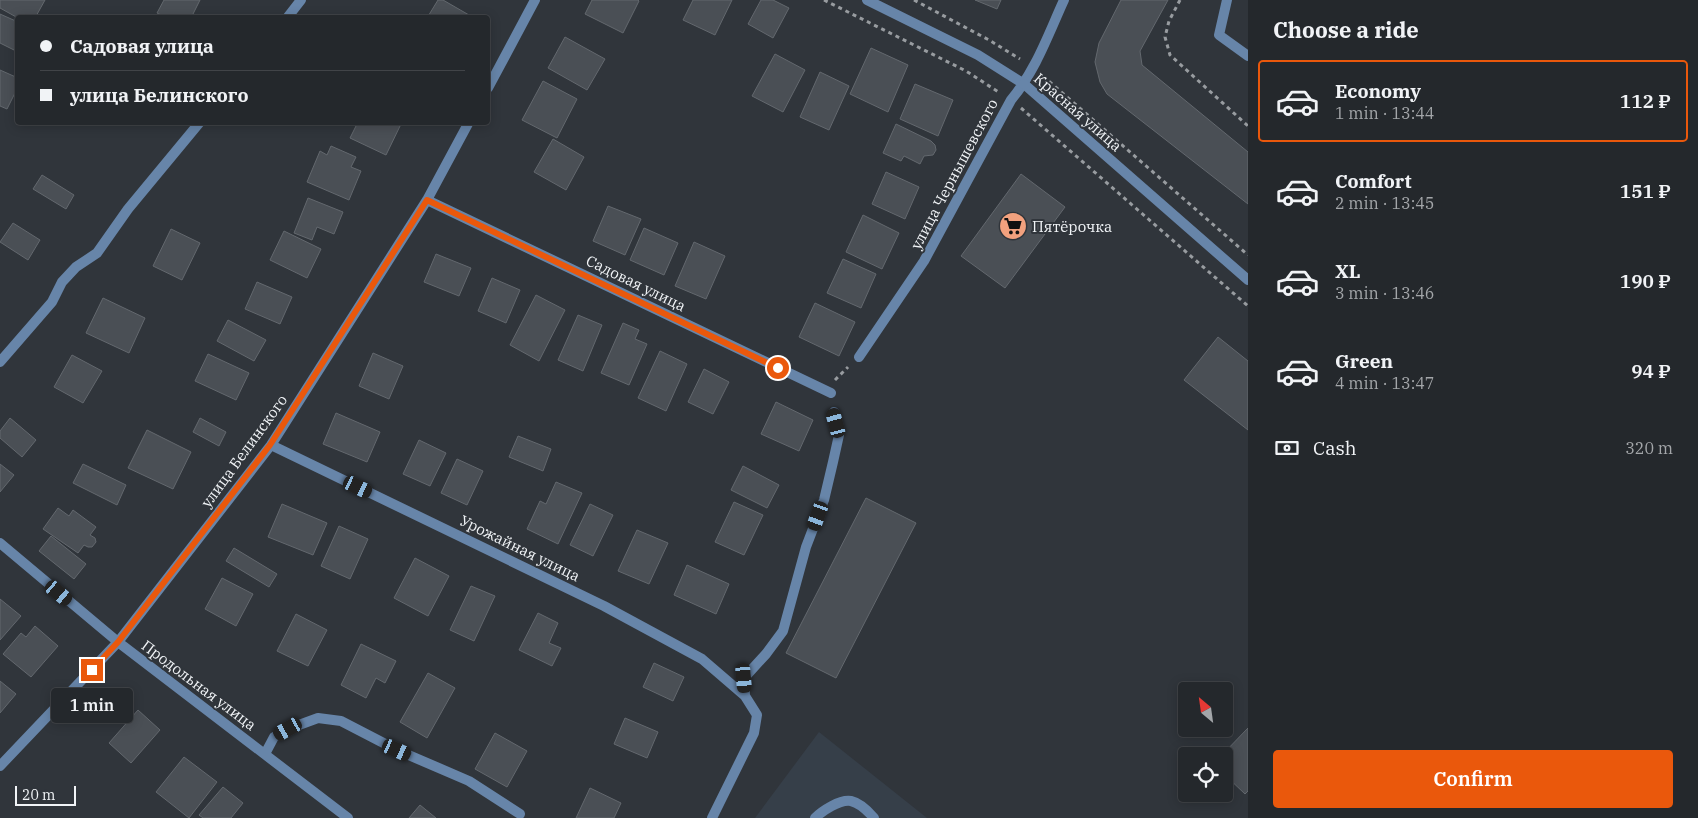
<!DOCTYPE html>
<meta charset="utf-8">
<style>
:root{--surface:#24282c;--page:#303438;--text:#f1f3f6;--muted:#a3a6a9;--line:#414448;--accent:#ea580c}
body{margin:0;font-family:"IBM Plex Serif",serif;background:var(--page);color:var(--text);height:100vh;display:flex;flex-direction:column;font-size:19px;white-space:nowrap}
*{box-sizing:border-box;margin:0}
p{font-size:16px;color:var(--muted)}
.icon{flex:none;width:28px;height:28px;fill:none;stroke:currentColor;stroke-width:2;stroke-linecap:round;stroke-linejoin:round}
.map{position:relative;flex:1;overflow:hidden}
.drawer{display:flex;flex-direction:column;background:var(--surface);width:450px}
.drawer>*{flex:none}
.guide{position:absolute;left:15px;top:15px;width:475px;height:110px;border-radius:5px;box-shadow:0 2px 12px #0003,0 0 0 1px var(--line);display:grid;align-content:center;height:110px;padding:0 25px;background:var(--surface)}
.needle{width:32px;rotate:331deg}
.tools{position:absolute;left:1178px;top:682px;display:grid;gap:10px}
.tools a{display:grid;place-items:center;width:55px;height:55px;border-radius:5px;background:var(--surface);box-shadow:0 2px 12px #0003,0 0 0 1px var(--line);font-size:25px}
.scale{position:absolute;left:15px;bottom:12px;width:61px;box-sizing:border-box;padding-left:5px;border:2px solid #f1f4f7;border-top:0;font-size:14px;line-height:18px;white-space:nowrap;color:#f1f4f7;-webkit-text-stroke:4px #30353b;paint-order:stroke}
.end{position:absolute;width:22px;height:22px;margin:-11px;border:6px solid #ea580c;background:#fff;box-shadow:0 0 0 2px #fff}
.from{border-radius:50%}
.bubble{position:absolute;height:35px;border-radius:5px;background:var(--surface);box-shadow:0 2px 12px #0003,0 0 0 1px var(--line);font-size:16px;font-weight:600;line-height:35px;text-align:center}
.car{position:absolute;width:15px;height:30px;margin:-15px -8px;border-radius:6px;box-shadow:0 0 4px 1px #0007;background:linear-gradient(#222 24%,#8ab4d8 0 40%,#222 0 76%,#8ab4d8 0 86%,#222 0)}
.guide b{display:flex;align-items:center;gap:18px;height:48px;font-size:19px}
.guide b+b{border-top:1px solid var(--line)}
.guide i{width:12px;height:12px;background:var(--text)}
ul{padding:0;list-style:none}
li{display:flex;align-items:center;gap:15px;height:82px;margin:0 10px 8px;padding:0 15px;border:2px solid transparent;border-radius:5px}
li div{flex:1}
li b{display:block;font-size:19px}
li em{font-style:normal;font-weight:600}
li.selected{border-color:var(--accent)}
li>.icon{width:45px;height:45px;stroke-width:1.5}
h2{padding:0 25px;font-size:22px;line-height:60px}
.pay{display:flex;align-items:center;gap:12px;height:55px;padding:0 25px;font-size:19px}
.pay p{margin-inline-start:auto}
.cta{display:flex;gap:10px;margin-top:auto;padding:10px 25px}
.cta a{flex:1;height:58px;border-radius:5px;background:var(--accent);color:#fff;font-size:20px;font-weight:600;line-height:58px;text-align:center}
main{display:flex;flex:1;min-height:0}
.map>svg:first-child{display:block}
.built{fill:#363f49}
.building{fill:#4a4f55;stroke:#63686e}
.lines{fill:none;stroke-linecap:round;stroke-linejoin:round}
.path{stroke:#989ca0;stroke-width:3;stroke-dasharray:4 4;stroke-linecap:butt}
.service{stroke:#6785a9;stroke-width:10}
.minor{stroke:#6785a9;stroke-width:10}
.tertiary{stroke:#6785a9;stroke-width:10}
.route{stroke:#ea580c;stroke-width:6}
.labels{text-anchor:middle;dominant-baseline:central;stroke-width:4;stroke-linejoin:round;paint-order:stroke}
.street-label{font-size:15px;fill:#f1f4f7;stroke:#30353b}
.poi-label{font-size:15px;fill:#f1f4f7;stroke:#30353b;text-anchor:start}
</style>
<main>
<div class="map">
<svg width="1248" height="818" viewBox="0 0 1248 818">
<rect width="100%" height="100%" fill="#30353b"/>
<!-- built -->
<path class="built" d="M819,732l108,86h-172z"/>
<!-- building -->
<path class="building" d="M0,0h45l-10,18h-17l-18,-10z
M164,0h36l-9,18h-24l-10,-5z
M438,0h5l26,15 -1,3h-41z
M592,0h46l1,1 -16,32 -38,-19z
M693,0h39l-17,35 -32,-15z
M761,0h12l16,8 -16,30 -25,-14z
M975,0h26l-4,9z
M1121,0h47l-28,51 2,14 106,87v52l-141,-110 -7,-12 -5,-20 4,-19z
M0,14l18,8v20l-4,8 -14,-7z
M565,37l40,22 -18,31 -39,-22z
M871,48l37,17 -20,47 -38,-18z
M775,54l30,16 -22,42 -31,-16z
M0,70l18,8v9l-11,22 -7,-3z
M820,72l29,14 -20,44 -29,-13z
M543,81l34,18 -20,39 -35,-18z
M915,84l38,16 -15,36 -38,-17z
M358,122h44l-16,33 -36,-17z
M896,124l35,17 4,4 1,5 -3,5 -9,1 -4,8 -16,-8 -3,5 -18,-8z
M553,139l31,18 -18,33 -32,-18z
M331,146l25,11 -5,10 10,4 -12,29 -42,-18 13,-31 7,4z
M886,172l33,15 -14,32 -33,-15z
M1021,174l44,33 -60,81 -44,-32z
M42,175l32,20 -8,14 -33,-20z
M308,198l35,14 -9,22 -17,-7 -5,13 -18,-7z
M608,206l33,13 -16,36 -32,-14z
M863,215l36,18 -17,36 -36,-17z
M13,223l27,17 -12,20 -28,-18z
M644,228l34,15 -14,32 -34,-15z
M171,229l29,14 -18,37 -29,-14z
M284,231l37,18 -14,29 -37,-18z
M694,242l31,14 -19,43 -31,-13z
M436,254l35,14 -12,28 -35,-14z
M843,259l33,15 -15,34 -34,-15z
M492,278l28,12 -14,33 -28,-12z
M257,282l35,15 -12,27 -35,-15z
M536,295l29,15 -26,51 -29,-16z
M103,298l42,20 -16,35 -43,-20z
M815,303l40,19 -16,34 -40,-19z
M578,315l24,10 -19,46 -25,-11z
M228,320l38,20 -12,21 -37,-20z
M623,323l16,7 -4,9 12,5 -18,41 -28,-12z
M1218,337l30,24v69l-64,-50z
M660,351l27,13 -21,47 -28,-13z
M373,353l30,13 -14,33 -30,-13z
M208,354l41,19 -13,27 -41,-19z
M72,355l30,16 -19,32 -29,-16z
M704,369l25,13 -16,32 -25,-12z
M776,402l37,18 -14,31 -38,-17z
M336,413l44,19 -13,30 -44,-18z
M10,418l26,22 -14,17 -22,-19v-7z
M200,418l26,14 -7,14 -26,-14z
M147,430l44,22 -18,37 -45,-21z
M518,436l33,13 -8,22 -34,-14z
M419,440l27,13 -16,33 -27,-12z
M457,459l26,12 -16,34 -26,-12z
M0,464l14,11 -14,17z
M83,464l43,21 -9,20 -44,-22z
M743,466l36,19 -12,23 -36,-18z
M556,482l26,11 -24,51 -31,-15 13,-28 6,3z
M866,498l50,25 -80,155 -50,-25z
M734,502l29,13 -19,40 -29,-13z
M282,504l45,19 -14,32 -45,-18z
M590,504l23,11 -20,41 -23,-11z
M58,508l11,8 4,-6 23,17 -6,8 5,3 1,4 -4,5h-4l-4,-2 -6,8 -35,-24z
M339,526l29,13 -18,40 -29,-13z
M637,530l31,13 -19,41 -31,-13z
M51,536l35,28 -12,15 -35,-28z
M234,548l43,26 -8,13 -43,-26z
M415,558l34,18 -21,40 -34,-18z
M687,565l42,19 -13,30 -42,-19z
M222,578l31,16 -17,32 -31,-17z
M471,586l24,10 -21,45 -24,-11z
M0,599l21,17 -21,24z
M538,613l20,10 -9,20 12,5 -9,18 -33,-16z
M296,614l31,16 -19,36 -31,-15z
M35,626l23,20 -27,31 -28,-23 18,-21 5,4z
M361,644l35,17 -11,22 -9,-5 -10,20 -25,-13z
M654,663l30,14 -11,24 -30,-14z
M428,673l27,15 -28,50 -27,-16z
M0,681l16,13 -16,19z
M138,710l22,20 -29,33 -22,-20z
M625,718l33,14 -11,26 -33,-14z
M1248,728v63l-3,3 -21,-20v-18h-3z
M495,733l32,18 -20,36 -32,-18z
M184,757l33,25 -28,36 -33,-26z
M223,787l20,16 -12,15h-28l-4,-3z
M590,788l31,15 -7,15h-38z
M420,805l16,13h-27z"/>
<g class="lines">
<!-- path -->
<path class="path" d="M824,0l142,71 34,22
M914,0l75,40 31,19
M1180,0l-11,21 -4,16 5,18 78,71
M1043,76l205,179
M1021,108l227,198
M835,380l13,-13"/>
<!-- service -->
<path class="service" d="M1227,0l-8,35 29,21
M815,818c7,-7 25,-19 36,-17 9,2 17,10 23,17"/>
<!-- minor -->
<path class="minor" d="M867,0l111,55 46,29
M287,18l14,-18
M488,88l47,-88
M427,200l404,193
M859,357l65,-96 87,-161c25,-30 37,-65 53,-100
M0,362l52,-60 10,-20 14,-15 21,-14 31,-44 72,-87
M271,445l333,161 98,53 43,37
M0,543l118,99 230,176
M265,754l9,-17 14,-8 30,-11 23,3 56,29 72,31 51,33
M0,766l118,-124 153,-197 156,-245 42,-78
M712,818l42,-85 3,-18 -12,-19 -1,-18 22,-24 17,-23 23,-84 18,-47 9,-38 6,-27 -5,-23"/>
<!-- tertiary -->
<path class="tertiary" d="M1024,84l224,196"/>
</g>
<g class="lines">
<!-- route -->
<path class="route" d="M92,670l26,-28 152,-197 157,-245 351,168"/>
</g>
<!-- icons -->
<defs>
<g id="supermarket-disc" transform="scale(1.4375)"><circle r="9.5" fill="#f2a17e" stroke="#30353b"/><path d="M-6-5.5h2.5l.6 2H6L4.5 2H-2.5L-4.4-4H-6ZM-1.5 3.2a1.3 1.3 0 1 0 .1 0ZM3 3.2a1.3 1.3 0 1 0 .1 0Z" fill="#111"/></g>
</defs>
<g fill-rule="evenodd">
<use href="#supermarket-disc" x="1013" y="226"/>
</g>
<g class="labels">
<!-- street labels -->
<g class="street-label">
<text transform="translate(1078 112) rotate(41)">Красная улица</text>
<text transform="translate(954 174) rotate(-62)">улица Чернышевского</text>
<text transform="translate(636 283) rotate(26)">Садовая улица</text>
<text transform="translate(244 451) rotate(-54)">улица Белинского</text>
<text transform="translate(520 548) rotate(26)">Урожайная улица</text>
<text transform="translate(199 685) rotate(37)">Продольная улица</text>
</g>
<!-- poi labels -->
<g class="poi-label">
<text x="1032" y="226">Пятёрочка</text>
</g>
</g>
</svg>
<div class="tools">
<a><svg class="needle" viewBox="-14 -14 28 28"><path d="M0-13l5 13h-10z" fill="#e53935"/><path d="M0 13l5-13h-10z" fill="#a3a6a9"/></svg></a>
<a><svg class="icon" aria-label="locate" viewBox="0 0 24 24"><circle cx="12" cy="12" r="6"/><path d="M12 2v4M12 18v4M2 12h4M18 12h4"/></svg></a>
</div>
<div class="scale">20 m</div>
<i class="end from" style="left:778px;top:368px"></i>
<i class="end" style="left:92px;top:670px"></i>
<div class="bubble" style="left:51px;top:688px;width:82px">1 min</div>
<i class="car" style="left:836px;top:423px;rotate:345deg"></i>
<i class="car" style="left:358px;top:487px;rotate:116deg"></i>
<i class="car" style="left:818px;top:516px;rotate:200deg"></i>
<i class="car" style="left:59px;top:593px;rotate:130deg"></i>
<i class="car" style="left:744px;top:678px;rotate:175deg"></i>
<i class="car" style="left:288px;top:729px;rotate:241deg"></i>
<i class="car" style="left:397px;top:750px;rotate:114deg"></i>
<div class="guide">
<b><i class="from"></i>Садовая улица</b>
<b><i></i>улица Белинского</b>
</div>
</div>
<section class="drawer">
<h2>Choose a ride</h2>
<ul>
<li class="selected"><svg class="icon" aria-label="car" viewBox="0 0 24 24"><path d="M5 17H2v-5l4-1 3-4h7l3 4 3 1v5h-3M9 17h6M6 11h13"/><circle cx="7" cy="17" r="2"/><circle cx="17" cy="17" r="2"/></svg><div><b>Economy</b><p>1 min · 13:44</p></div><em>112 ₽</em></li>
<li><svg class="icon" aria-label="car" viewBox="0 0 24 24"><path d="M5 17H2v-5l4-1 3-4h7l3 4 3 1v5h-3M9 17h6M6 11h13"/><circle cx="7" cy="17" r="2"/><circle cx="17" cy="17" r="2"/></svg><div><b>Comfort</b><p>2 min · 13:45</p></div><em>151 ₽</em></li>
<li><svg class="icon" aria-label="car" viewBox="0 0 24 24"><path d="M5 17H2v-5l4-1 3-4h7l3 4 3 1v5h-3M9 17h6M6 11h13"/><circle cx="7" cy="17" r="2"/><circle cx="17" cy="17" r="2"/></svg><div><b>XL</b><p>3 min · 13:46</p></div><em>190 ₽</em></li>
<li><svg class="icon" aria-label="car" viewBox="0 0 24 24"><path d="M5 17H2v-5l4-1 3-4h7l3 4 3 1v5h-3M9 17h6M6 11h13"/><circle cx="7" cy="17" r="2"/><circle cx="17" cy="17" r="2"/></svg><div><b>Green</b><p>4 min · 13:47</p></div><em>94 ₽</em></li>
</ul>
<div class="pay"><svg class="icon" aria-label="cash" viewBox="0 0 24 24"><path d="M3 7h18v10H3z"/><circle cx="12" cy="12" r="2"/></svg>Cash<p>320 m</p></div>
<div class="cta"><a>Confirm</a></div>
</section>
</main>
